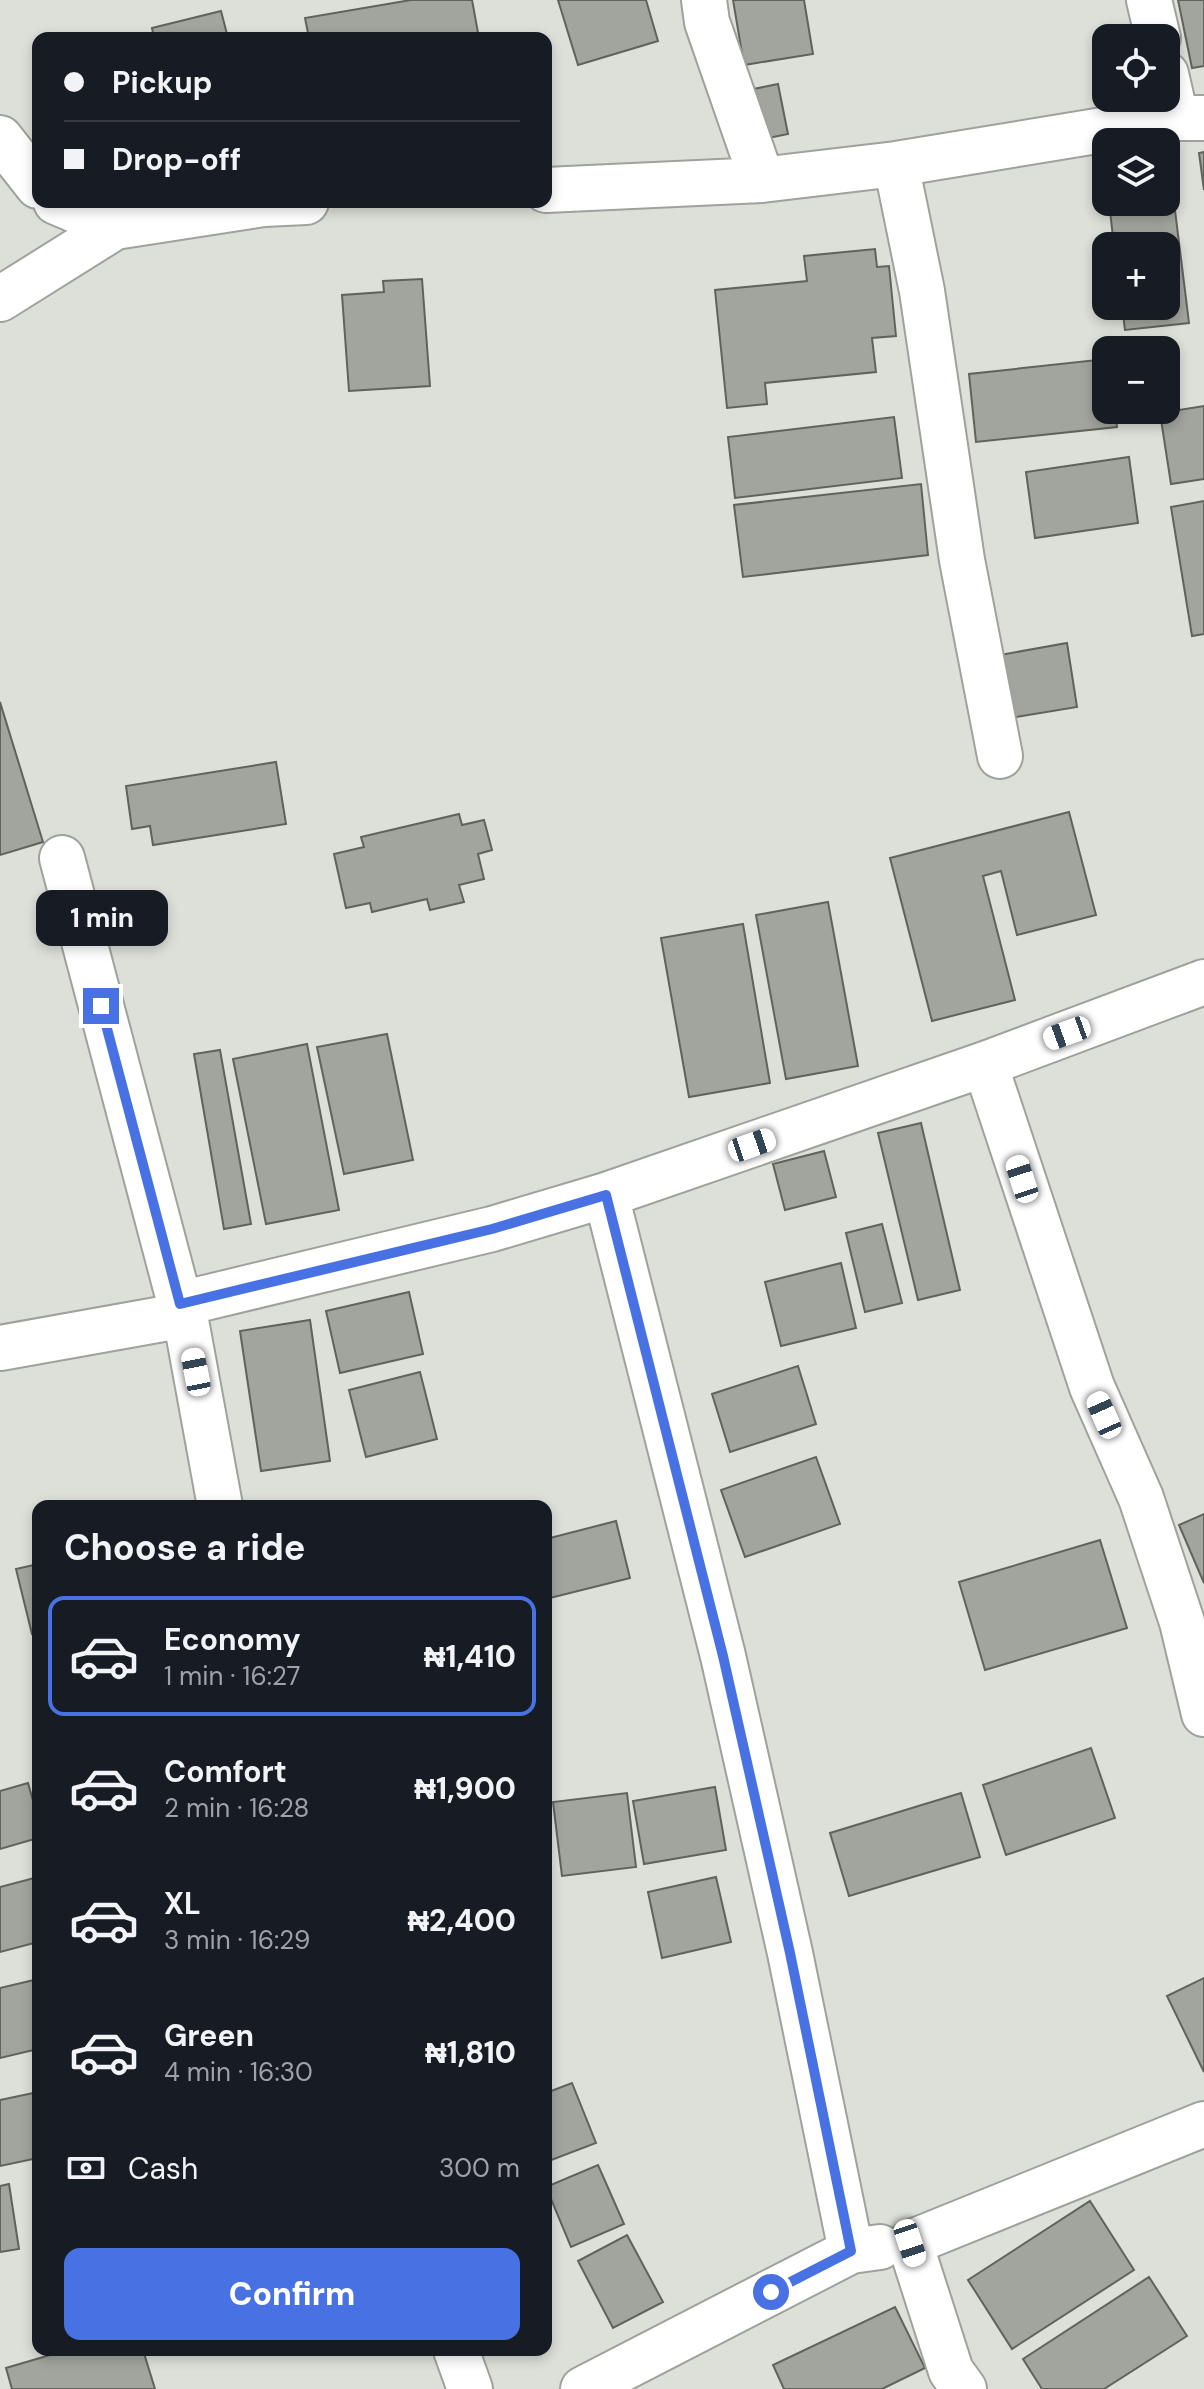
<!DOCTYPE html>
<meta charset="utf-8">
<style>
:root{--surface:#171b24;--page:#242831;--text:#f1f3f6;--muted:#9ea1a6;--line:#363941;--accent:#4872e4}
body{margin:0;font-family:"DM Sans",sans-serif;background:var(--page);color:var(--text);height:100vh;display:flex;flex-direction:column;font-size:30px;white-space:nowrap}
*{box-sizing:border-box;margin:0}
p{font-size:26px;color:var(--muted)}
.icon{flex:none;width:44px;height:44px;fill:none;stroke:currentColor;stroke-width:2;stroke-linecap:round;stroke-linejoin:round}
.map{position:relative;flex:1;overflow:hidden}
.details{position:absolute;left:32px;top:1500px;width:520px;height:856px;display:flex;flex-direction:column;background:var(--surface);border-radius:16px;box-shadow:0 4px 12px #0003}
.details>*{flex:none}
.hud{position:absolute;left:32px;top:32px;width:520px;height:176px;border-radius:16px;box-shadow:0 4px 12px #0003;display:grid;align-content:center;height:176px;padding:0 32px;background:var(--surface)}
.controls{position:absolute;left:1092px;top:24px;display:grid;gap:16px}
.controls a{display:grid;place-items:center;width:88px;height:88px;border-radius:16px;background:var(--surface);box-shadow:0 4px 12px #0003;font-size:40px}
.end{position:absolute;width:36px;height:36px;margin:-18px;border:10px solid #4872e4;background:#fff;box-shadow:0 0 0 4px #fff}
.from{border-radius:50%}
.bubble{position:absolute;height:56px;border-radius:16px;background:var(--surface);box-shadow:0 4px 12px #0003;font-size:26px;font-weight:800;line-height:56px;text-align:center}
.car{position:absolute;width:24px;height:48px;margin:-24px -12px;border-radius:10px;box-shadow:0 0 6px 2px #0007;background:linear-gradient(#fff 24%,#345 0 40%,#fff 0 76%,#345 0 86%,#fff 0)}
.hud b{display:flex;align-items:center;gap:28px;height:76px;font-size:30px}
.hud b+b{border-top:2px solid var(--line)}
.hud i{width:20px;height:20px;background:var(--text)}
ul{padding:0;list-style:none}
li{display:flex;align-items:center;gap:24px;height:120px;margin:0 16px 12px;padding:0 16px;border:4px solid transparent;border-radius:16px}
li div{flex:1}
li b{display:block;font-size:30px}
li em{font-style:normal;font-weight:800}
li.on{border-color:var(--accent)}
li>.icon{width:72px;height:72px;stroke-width:1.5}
h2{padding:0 32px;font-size:36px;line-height:96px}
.pay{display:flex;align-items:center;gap:20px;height:88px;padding:0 32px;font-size:30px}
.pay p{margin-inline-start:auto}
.cta{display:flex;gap:16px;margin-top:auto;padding:16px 32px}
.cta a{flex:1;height:92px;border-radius:16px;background:var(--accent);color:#fff;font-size:32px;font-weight:800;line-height:92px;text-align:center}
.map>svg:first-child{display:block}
.building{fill:#a2a59d;stroke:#60635b;stroke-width:2}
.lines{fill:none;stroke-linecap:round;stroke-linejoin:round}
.minor-casing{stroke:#9fa29a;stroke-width:48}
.minor{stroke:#fff;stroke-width:44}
.route{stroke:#4872e4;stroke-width:10}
</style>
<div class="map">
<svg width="1204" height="2389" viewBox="0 0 1204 2389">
<rect width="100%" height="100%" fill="#dde0d8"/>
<!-- building -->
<path class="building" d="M411,0h61l7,38h-170l-4,-20z
M558,0h88l12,41 -80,24z
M733,0h71l9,54 -69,11z
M1178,0h26v66l-12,2z
M221,11l7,27h-74l-2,-10z
M778,84l10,50 -44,9 -10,-50z
M1204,152v38l-5,-37z
M1166,178h5l18,145 -64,7 -3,-24h44v-60h-52l-5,-44h57z
M875,249l2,18 12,-1 7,70 -24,2 4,34 -111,11 2,21 -40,4 -12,-118 92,-9 -3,-25z
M422,279l8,107 -81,5 -7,-96 42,-3 -1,-11z
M1106,359v51h9l2,17 -141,15 -7,-68z
M1204,406v73l-33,5 -11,-71z
M894,417l8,61 -167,20 -7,-61z
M1129,457l9,66 -103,15 -9,-66z
M921,484l7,71 -185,22 -9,-72z
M1204,501v133l-12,2 -21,-129z
M1067,643l10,64 -67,11 -10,-63z
M0,702l43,140 -43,13z
M276,762l10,62 -133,21 -3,-19 -18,3 -6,-43z
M1069,812l27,103 -79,20 -16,-64 -18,5 32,124 -83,21 -42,-163z
M459,814l3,11 22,-5 8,30 -14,4 6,25 -25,6 5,17 -34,8 -3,-11 -55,13 -2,-9 -24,5 -12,-54 30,-7 -3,-10z
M828,902l30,164 -72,13 -30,-164z
M743,924l27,159 -81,14 -28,-159z
M387,1034l26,126 -69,14 -27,-127z
M307,1044l32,166 -73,14 -33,-165z
M220,1050l31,174 -27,5 -30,-175z
M921,1123l39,167 -42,10 -40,-167z
M824,1151l12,46 -51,13 -12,-46z
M882,1224l20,79 -37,9 -19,-79z
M841,1263l15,65 -75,18 -16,-64z
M409,1292l14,62 -83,19 -14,-62z
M310,1320l20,141 -69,10 -21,-140z
M798,1366l18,58 -86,28 -18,-58z
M420,1372l17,67 -71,18 -17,-67z
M816,1457l24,67 -95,33 -24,-67z
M1204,1514v69l-25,-58z
M616,1521l14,57 -84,21v-60z
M1100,1540l27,88 -142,42 -26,-88z
M38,1564v69l-6,1 -16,-65z
M1091,1748l24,70 -109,37 -23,-70z
M28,1783l10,35v20l-38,11v-58z
M715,1787l11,63 -82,14 -11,-63z
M627,1793l9,74 -74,9 -9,-74z
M961,1793l19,64 -131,39 -19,-63z
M38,1877v65l-38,10v-65z
M716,1877l15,65 -69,16 -14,-66z
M1204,1978v94l-37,-76z
M38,1979v70l-38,9v-70z
M572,2083l24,60 -50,19v-69z
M38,2092v66l-38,8v-66z
M598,2165l26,59 -53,23 -25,-60z
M9,2184l10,65 -19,3v-66z
M1090,2201l44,69 -122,79 -44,-69z
M627,2235l36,67 -50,26 -35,-67z
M1149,2277l38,59 -83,53h-62l-19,-30z
M895,2307l30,61 -43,21h-98l-11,-24z
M67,2350h76l12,39h-143l-6,-21z"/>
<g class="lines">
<!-- minor casing -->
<g class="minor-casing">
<path id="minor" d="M704,0l3,22 55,158
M1149,0l9,38
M1166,74l10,44
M0,138l38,48
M896,164l26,127 40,269 38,196
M546,190l216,-10 134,-16 280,-46h28
M56,202l59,25 149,-23 42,-2
M0,299l115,-72
M62,858l118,446
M985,1064l107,323 49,111 41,124 22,92
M606,1195l117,461 67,297 61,298
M185,1315l35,191
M0,1348l185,-33 -5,-11 312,-75 114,-34 379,-131 219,-82
M456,2350l14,39
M583,2389l268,-138 29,-4
M964,2389l-13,-18 -41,-128 294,-119"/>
</g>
<!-- minor -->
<use href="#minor" class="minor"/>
</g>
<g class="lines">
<!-- route -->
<path class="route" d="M101,1006l79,298 312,-75 114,-34 117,461 67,297 61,298 -80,41"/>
</g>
</svg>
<div class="controls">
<a><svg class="icon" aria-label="locate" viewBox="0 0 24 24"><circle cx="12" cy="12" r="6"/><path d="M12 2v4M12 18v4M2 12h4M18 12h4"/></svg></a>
<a><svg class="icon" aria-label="layers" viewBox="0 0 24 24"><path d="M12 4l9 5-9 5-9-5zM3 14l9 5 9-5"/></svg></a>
<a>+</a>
<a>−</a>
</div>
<i class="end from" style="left:771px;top:2292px"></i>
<i class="end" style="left:101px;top:1006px"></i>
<div class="bubble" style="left:36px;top:890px;width:132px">1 min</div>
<i class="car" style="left:1067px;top:1033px;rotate:250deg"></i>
<i class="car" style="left:752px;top:1145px;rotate:71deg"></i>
<i class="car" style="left:1022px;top:1179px;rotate:342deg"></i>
<i class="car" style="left:196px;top:1372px;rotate:349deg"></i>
<i class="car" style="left:1104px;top:1415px;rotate:336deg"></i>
<i class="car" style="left:910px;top:2243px;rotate:162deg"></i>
<div class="hud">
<b><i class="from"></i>Pickup</b>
<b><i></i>Drop-off</b>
</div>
<section class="details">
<h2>Choose a ride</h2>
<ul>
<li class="on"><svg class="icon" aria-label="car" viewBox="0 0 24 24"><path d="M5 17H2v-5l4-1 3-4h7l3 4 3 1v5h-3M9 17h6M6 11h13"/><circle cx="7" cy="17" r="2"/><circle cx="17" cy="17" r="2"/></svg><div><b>Economy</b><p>1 min · 16:27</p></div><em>₦1,410</em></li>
<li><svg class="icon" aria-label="car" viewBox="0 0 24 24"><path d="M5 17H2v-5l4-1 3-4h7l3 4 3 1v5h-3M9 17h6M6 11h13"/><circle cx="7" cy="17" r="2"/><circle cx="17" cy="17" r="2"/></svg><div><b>Comfort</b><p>2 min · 16:28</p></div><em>₦1,900</em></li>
<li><svg class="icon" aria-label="car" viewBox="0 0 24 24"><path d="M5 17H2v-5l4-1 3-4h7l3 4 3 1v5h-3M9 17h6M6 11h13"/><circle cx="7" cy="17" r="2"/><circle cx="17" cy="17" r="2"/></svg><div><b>XL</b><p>3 min · 16:29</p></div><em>₦2,400</em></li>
<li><svg class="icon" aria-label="car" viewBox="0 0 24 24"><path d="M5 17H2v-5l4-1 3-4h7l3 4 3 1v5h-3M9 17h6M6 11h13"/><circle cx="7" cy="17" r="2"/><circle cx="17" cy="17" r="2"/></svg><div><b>Green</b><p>4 min · 16:30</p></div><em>₦1,810</em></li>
</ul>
<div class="pay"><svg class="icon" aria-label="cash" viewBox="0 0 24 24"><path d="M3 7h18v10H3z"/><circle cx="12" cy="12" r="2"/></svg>Cash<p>300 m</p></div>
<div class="cta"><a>Confirm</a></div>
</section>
</div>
